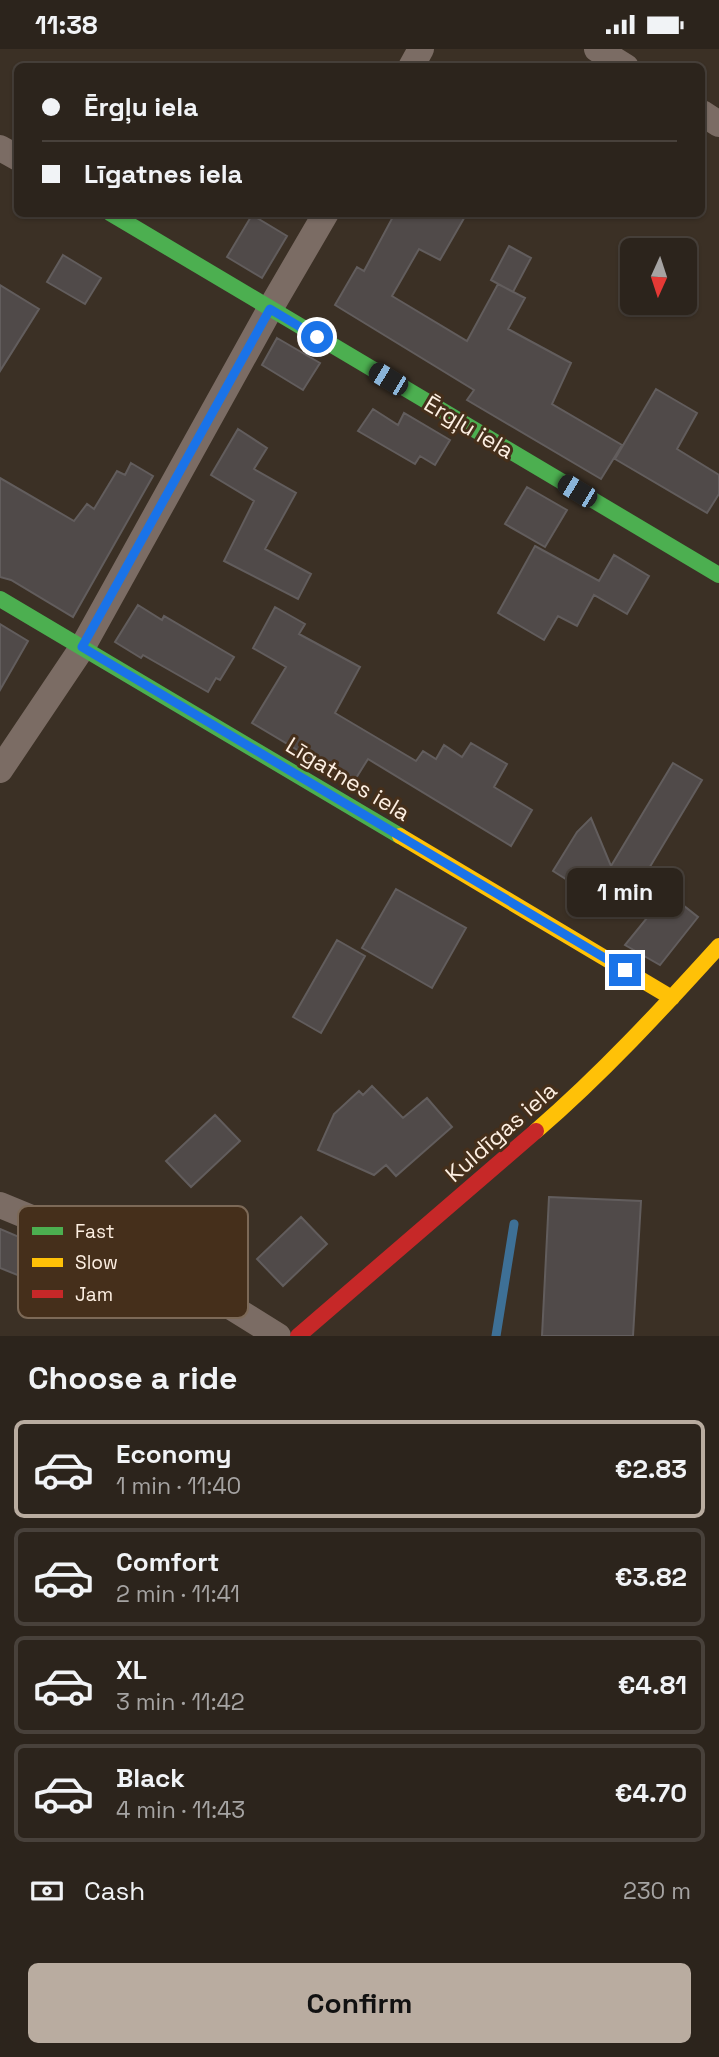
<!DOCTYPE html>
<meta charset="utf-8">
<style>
:root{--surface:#2c241c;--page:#342c25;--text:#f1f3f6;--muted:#a6a4a3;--line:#48413b;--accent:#b9aca0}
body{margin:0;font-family:"Space Grotesk",sans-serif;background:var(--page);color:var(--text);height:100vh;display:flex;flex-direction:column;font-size:26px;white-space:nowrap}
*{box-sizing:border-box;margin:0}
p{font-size:23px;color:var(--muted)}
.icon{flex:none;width:38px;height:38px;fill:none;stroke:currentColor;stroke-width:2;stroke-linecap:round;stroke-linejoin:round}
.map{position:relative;height:1287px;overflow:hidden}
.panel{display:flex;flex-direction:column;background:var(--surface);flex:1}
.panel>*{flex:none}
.guide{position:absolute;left:14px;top:14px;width:691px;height:154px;border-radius:10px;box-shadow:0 2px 5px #0004,0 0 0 2px var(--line);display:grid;align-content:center;height:154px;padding:0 28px;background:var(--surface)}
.needle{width:46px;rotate:183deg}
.buttons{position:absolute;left:620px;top:189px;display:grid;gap:14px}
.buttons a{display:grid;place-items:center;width:77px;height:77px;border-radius:10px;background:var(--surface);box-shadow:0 2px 5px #0004,0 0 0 2px var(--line);font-size:35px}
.end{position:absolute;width:32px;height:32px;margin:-16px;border:9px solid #1a73e8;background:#fff;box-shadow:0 0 0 4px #fff}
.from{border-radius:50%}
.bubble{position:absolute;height:49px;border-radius:10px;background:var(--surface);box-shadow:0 2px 5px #0004,0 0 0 2px var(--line);font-size:23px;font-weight:600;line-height:49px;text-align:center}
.car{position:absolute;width:21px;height:42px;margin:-21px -10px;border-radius:9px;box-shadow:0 0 5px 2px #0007;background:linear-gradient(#222 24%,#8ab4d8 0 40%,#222 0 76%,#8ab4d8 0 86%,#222 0)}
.guide b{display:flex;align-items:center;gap:24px;height:66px;font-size:26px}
.guide b+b{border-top:2px solid var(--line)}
.guide i{width:18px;height:18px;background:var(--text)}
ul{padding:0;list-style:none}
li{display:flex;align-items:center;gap:21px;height:98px;margin:0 14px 10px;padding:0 14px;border:4px solid var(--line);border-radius:10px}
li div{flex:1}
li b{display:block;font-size:26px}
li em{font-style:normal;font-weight:600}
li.selected{border-color:var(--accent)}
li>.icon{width:63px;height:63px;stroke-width:1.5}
h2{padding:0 28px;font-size:32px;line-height:84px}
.pay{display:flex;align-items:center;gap:18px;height:77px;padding:0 28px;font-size:26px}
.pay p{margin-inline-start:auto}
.primary-button{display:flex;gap:14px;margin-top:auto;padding:14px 28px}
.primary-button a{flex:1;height:80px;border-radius:10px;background:var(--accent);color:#111;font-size:28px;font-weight:600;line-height:80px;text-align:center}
.status{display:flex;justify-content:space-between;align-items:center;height:49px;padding:0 35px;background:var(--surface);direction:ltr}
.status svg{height:19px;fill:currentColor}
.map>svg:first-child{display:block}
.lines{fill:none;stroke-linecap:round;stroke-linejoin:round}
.stream{stroke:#3e7096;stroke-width:9}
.building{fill:#504a49;stroke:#625d5d;stroke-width:2}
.street{stroke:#7b6c64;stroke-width:26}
.fast{stroke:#4caf50;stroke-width:16}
.slow{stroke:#ffc107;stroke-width:16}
.jam{stroke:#c62828;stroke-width:16}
.route{stroke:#1a73e8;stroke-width:9}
.labels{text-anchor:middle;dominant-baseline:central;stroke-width:6;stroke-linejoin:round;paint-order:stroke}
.street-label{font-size:23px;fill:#fdefe2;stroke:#452f1b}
.key{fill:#452f1b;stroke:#7c6957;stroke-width:2}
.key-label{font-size:19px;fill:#fdefe2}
</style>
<div class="status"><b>11:38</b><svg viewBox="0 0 49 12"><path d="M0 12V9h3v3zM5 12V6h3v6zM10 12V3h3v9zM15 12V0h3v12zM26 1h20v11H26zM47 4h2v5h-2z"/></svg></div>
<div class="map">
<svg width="719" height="1287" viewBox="0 0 719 1287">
<rect width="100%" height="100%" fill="#3b3025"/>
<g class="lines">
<!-- stream -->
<path class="stream" d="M496,1287l18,-112"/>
</g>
<!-- building -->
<path class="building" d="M395,164h72l-27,47 -21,-11 -27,47 75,45 31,-57 27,14 -17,31 63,34 -19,41 70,41 -21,34 -134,-79 7,-10 -139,-85 22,-38 7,4z
M252,166l35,21 -25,42 -35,-21z
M509,197l22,12 -18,34 -22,-12z
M63,206l38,23 -16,26 -38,-22z
M0,236l39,24 -39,62z
M277,289l43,25 -17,27 -41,-25z
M656,340l41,24 -20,36 42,26v19l-12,19 -92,-54z
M373,360l25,16 6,-12 46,27 -15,25 -15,-9 -5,8 -57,-33z
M238,380l29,19 -13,21 42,24 -31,56 46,25 -13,25 -74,-38 30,-60 -43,-26z
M131,414l22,13 -80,141 -62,-37 -11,-3v-99l74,43 13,-17 7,5 23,-38 8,4z
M527,438l40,23 -22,37 -40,-23z
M535,497l64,35 15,-26 35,21 -22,38 -33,-19 -17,31 -19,-10 -14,24 -46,-27z
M138,556l24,15 2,-4 70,41 -14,23 -4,-2 -8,14 -65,-37 -2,3 -26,-16z
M275,558l30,17 -6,10 61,33 -25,46 81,48 7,-10 13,8 8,-14 18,12 9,-14 36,21 -13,23 38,23 -21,36 -143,-87 -15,24 -101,-60 34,-56 -33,-19z
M0,575l28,17 -28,49z
M673,714l29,17 -57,95 53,42 -38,48 -35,-20 22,-27 -54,-33 -5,8 -35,-22 24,-39 14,-14 20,48z
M396,840l70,39 -34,60 -70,-40z
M337,891l28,16 -44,77 -28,-16z
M372,1037l31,32 24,-20 25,29 -56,49 -10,-11 -12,10 -56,-25 16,-36 25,-23 4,4z
M215,1066l25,26 -49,46 -25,-26z
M549,1148l92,4 -8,135h-91z
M301,1168l26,27 -44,42 -26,-27z
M0,1180l38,16 -13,33 -25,-10z"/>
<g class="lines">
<!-- street -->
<path class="street" d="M597,0l29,18
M411,18l10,-18
M702,64l17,11
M0,99l18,10
M0,721l82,-122 188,-339 56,-96
M0,1156l199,82 79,49"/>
<!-- fast -->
<path class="fast" d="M110,164l609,362
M0,550l400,237"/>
<!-- slow -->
<path class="slow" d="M400,787l272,162
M536,1082c66,-57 125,-121 183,-185"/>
<!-- jam -->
<path class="jam" d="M298,1287l238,-205"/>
</g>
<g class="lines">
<!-- route -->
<path class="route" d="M317,288l-47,-28 -188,338 543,323"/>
</g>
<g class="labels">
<!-- street labels -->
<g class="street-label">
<text transform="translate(469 378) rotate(31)">Ērgļu iela</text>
<text transform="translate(348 730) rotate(31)">Līgatnes iela</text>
<text transform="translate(501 1083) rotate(-41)">Kuldīgas iela</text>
</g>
</g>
<!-- legend -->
<rect x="18" y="1157" width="230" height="112" rx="10" class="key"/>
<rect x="32" y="1178" width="31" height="8" fill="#4caf50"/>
<rect x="32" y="1209" width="31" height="9" fill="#ffc107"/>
<rect x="32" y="1241" width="31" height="8" fill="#c62828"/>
<g class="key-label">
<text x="75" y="1189">Fast</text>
<text x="75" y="1220">Slow</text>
<text x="75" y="1252">Jam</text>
</g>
</svg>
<div class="buttons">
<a><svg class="needle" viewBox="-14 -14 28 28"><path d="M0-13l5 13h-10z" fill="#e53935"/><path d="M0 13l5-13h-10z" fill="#a6a4a3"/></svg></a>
</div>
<i class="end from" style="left:317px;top:288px"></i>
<i class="end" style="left:625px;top:921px"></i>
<div class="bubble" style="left:567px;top:819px;width:116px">1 min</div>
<i class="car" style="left:388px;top:330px;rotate:301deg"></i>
<i class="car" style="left:577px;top:442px;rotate:301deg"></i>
<div class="guide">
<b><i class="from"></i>Ērgļu iela</b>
<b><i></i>Līgatnes iela</b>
</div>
</div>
<section class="panel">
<h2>Choose a ride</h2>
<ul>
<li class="selected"><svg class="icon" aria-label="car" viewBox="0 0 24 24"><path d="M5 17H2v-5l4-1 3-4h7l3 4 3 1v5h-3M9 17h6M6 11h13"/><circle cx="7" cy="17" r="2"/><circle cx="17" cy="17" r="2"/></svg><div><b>Economy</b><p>1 min · 11:40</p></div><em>€2.83</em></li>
<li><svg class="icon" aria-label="car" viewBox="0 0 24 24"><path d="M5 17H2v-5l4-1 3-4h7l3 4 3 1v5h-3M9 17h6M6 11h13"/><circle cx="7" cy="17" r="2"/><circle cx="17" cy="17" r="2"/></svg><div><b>Comfort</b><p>2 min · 11:41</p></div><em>€3.82</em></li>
<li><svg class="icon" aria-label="car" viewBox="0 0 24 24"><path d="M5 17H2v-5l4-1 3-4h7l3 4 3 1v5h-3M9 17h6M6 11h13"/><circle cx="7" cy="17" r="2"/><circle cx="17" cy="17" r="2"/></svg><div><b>XL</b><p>3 min · 11:42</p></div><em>€4.81</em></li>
<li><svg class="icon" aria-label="car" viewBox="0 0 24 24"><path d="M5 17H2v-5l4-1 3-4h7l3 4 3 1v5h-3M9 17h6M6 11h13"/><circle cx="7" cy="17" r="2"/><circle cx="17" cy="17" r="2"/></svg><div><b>Black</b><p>4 min · 11:43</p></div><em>€4.70</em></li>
</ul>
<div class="pay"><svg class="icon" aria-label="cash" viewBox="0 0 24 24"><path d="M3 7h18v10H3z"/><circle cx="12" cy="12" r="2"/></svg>Cash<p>230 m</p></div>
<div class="primary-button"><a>Confirm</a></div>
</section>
